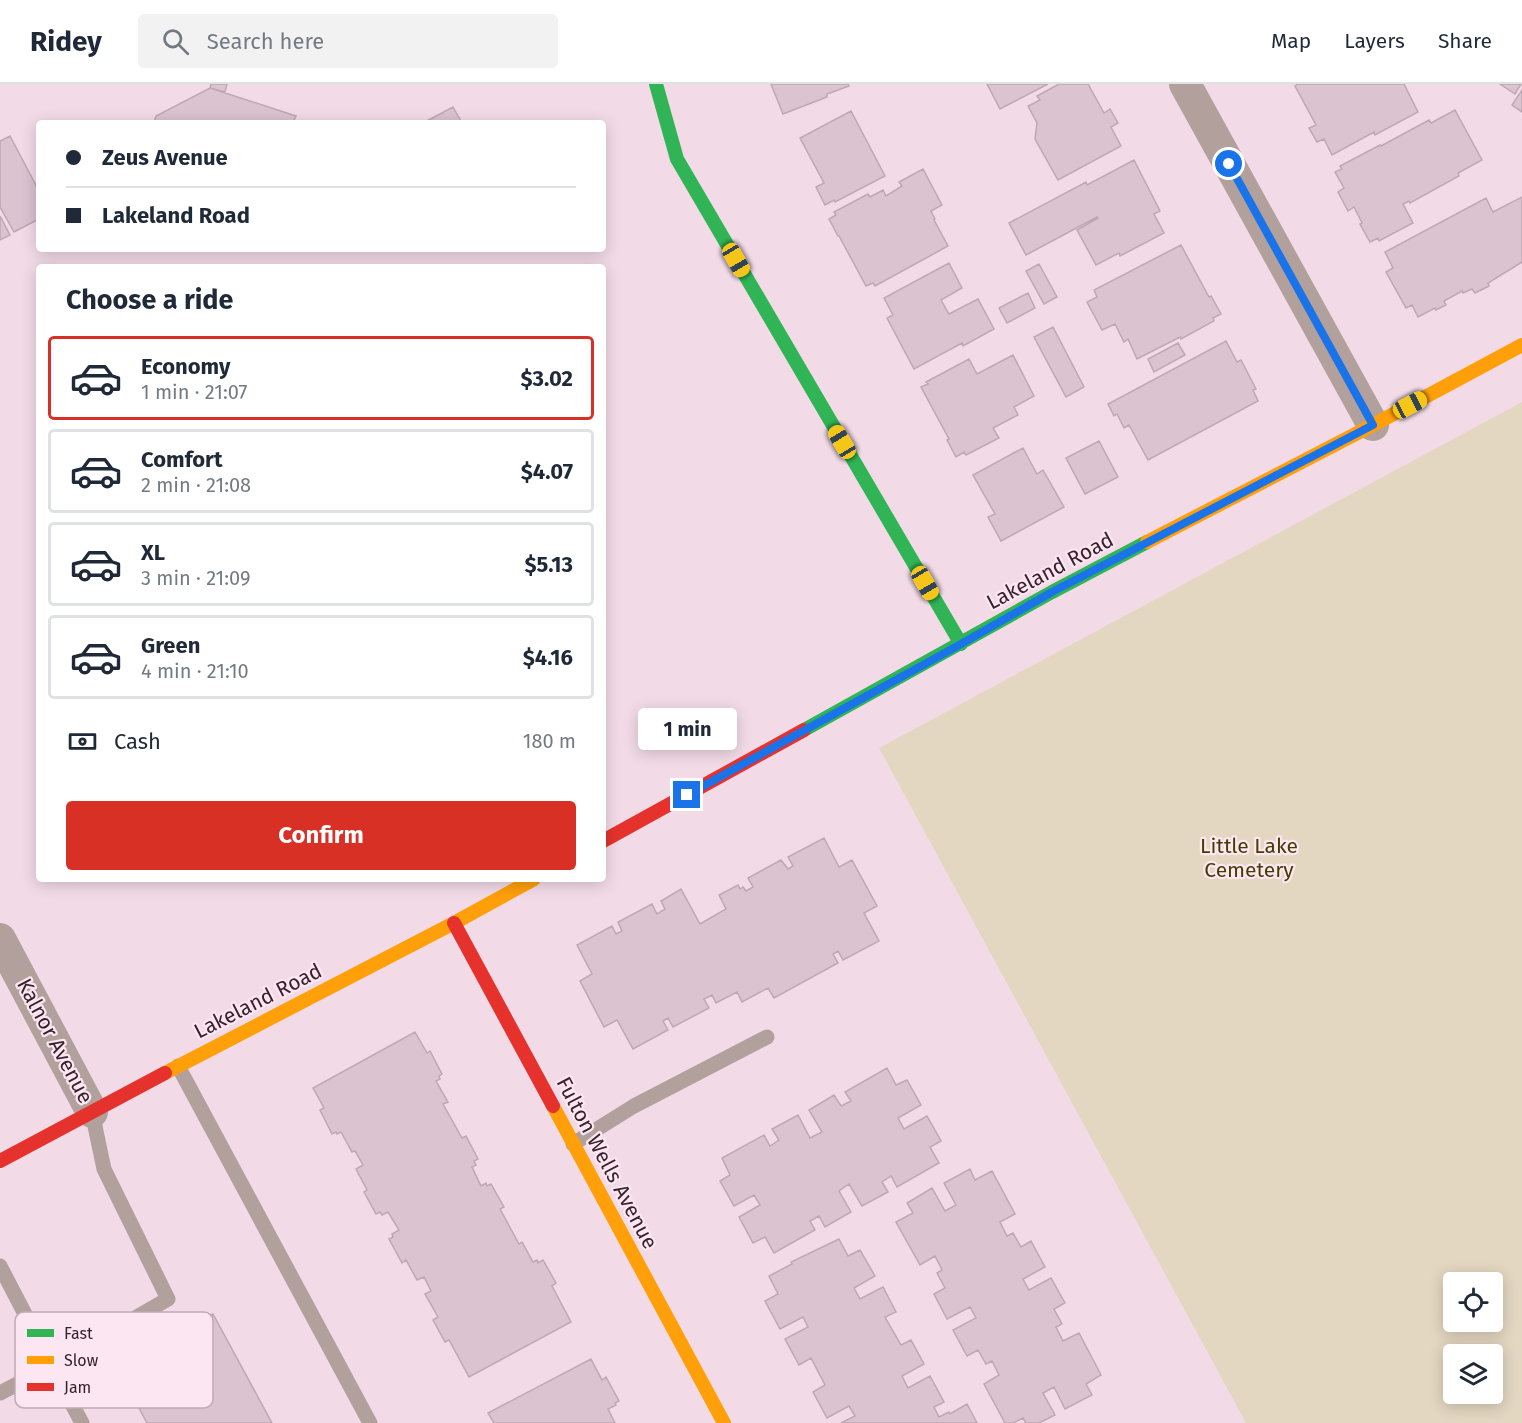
<!DOCTYPE html>
<meta charset="utf-8">
<style>
:root{--surface:#fff;--page:#f2f2f3;--text:#1f2937;--muted:#747a83;--line:#e0e1e3;--accent:#d93025}
body{margin:0;font-family:"Fira Sans",sans-serif;background:var(--page);color:var(--text);height:100vh;display:flex;flex-direction:column;font-size:22px;white-space:nowrap}
*{box-sizing:border-box;margin:0}
p{font-size:20px;color:var(--muted)}
.icon{flex:none;width:33px;height:33px;fill:none;stroke:currentColor;stroke-width:2;stroke-linecap:round;stroke-linejoin:round}
.map{position:relative;flex:1;overflow:hidden}
.panel{position:absolute;left:36px;top:180px;width:570px;height:618px;display:flex;flex-direction:column;background:var(--surface);border-radius:6px;box-shadow:0 3px 15px #0003}
.panel>*{flex:none}
.hud{position:absolute;left:36px;top:36px;width:570px;height:132px;border-radius:6px;box-shadow:0 3px 15px #0003;display:grid;align-content:center;height:132px;padding:0 30px;background:var(--surface)}
.buttons{position:absolute;left:1443px;top:1188px;display:grid;gap:12px}
.buttons a{display:grid;place-items:center;width:60px;height:60px;border-radius:6px;background:var(--surface);box-shadow:0 3px 15px #0003;font-size:30px}
.end{position:absolute;width:27px;height:27px;margin:-14px;border:8px solid #1a73e8;background:#fff;box-shadow:0 0 0 3px #fff}
.from{border-radius:50%}
.bubble{position:absolute;height:42px;border-radius:6px;background:var(--surface);box-shadow:0 3px 15px #0003;font-size:20px;font-weight:700;line-height:42px;text-align:center}
.car{position:absolute;width:18px;height:36px;margin:-18px -9px;border-radius:8px;box-shadow:0 0 4px 2px #0007;background:linear-gradient(#f5c518 24%,#345 0 40%,#f5c518 0 76%,#345 0 86%,#f5c518 0)}
.hud b{display:flex;align-items:center;gap:21px;height:57px;font-size:22px}
.hud b+b{border-top:2px solid var(--line)}
.hud i{width:15px;height:15px;background:var(--text)}
ul{padding:0;list-style:none}
li{display:flex;align-items:center;gap:18px;height:84px;margin:0 12px 9px;padding:0 18px;border:3px solid var(--line);border-radius:6px}
li div{flex:1}
li b{display:block;font-size:22px}
li em{font-style:normal;font-weight:700}
li.current{border-color:var(--accent)}
li>.icon{width:54px;height:54px;stroke-width:1.5}
h2{padding:0 30px;font-size:27px;line-height:72px}
.pay{display:flex;align-items:center;gap:15px;height:66px;padding:0 30px;font-size:22px}
.pay p{margin-inline-start:auto}
.primary-button{display:flex;gap:12px;margin-top:auto;padding:12px 30px}
.primary-button a{flex:1;height:69px;border-radius:6px;background:var(--accent);color:#fff;font-size:24px;font-weight:700;line-height:69px;text-align:center}
header{display:flex;align-items:center;gap:36px;box-sizing:border-box;height:84px;padding:0 30px;background:var(--surface);border-bottom:2px solid var(--line)}
header strong{font-size:28px}
nav{display:flex;gap:33px;margin-inline-start:auto;font-size:21px}
.search{width:420px;height:54px;background:var(--page);display:flex;align-items:center;gap:15px;box-sizing:border-box;padding:0 21px;border-radius:6px;color:var(--muted);font-size:22px}
.map>svg:first-child{display:block}
.green{fill:#e3d7c1;fill-rule:evenodd}
.building{fill:#dbc3d0;stroke:#bca9b3;stroke-width:1.5}
.lines{fill:none;stroke-linecap:round;stroke-linejoin:round}
.lane{stroke:#b2a09d;stroke-width:15}
.street{stroke:#b2a09d;stroke-width:32}
.fast{stroke:#30b455;stroke-width:14}
.slow{stroke:#ff9f0a;stroke-width:14}
.jam{stroke:#e5322d;stroke-width:14}
.route{stroke:#1a73e8;stroke-width:8}
.labels{text-anchor:middle;dominant-baseline:central;stroke-width:4.5;stroke-linejoin:round;paint-order:stroke}
.street-label{font-size:21px;fill:#36222d;stroke:#fce6f1}
.park-label{font-size:21px;fill:#423e00;stroke:#fce6f1}
.key{fill:#fce6f1;stroke:#c1abb6;stroke-width:1.5}
.key-label{font-size:16px;fill:#36222d}
</style>
<header>
<strong>Ridey</strong>
<div class="search"><svg class="icon" aria-label="search" viewBox="0 0 24 24"><circle cx="10" cy="10" r="6"/><path d="M15 15l6 6"/></svg>Search here</div>
<nav><a>Map</a><a>Layers</a><a>Share</a></nav>
</header>
<div class="map">
<svg width="1522" height="1339" viewBox="0 0 1522 1339">
<rect width="100%" height="100%" fill="#f2dbe7"/>
<!-- green -->
<path class="green" d="M1522,318v1021h-276l-367,-675zM1454,1198h38v40h-38zM1454,1270h38v40h-38z"/>
<!-- building -->
<path class="building" d="M211,0h16l-2,8 -15,-4z
M771,0h77l1,2 -22,8v3l-44,17z
M987,0h61l-48,25z
M1059,0h29l16,29 6,-4 8,14 -7,4 10,19 -63,34 -23,-41 2,-16 -9,-17 12,-6 -3,-4z
M1298,0h106l14,28 -43,23 -1,-3 -42,23 -8,-16 -7,3 -8,-14 7,-3 -21,-39z
M1500,0h21l-6,10z
M210,4l86,28 -3,7h-139l2,-7z
M1522,6v22l-10,-7z
M453,23l9,16h-39z
M1455,26l27,50 -24,13 1,3 -49,27 -1,-2 -6,3 10,19 -34,18 -1,-3 -8,4 -10,-18 2,-1 -8,-16 -6,4 -10,-19 6,-4 -9,-16 7,-3 -2,-3 40,-21 1,1 48,-26 2,3z
M851,27l34,65 -50,26 -1,-2 -9,5 -9,-18 8,-4 -24,-45z
M10,52l29,55v28l-25,13 -14,-25v-66z
M1134,76l26,51 -6,3 10,19 -44,23 -1,-3 -23,12 -19,-35 21,-12 -1,-1 -71,38 -17,-32 77,-41 1,3z
M923,85l19,36 -11,6 4,8 -1,1 14,26 -73,40 -2,-3 -7,3 -27,-50h-1l-9,-17 7,-4 -2,-3 34,-18 2,3 13,-7 3,6 16,-10 -3,-4z
M1522,113v65l-34,21 1,3 -14,7 -3,-4 -9,4 -1,-2 -18,10 2,4 -10,5 -1,-2 -17,9 -6,-12 -6,3 -20,-36 7,-4 -8,-16 101,-54 7,14z
M0,132l10,19 -10,5z
M1181,161l28,52 2,-1 10,18 -8,4 1,3 -33,18 -1,-2 -43,22 -9,-20 -4,3 -9,-18 -13,6 -15,-28 10,-5 -3,-7z
M949,179l13,25 -21,12 8,14 29,-15 16,30 -31,17 -1,-3 -48,26 -27,-51 6,-3 -9,-17z
M1039,180l18,33 -13,7 -18,-33z
M1028,209l7,15 -28,15 -8,-15z
M1053,243l31,60 -18,10 -32,-60z
M1226,257l11,21 4,-2 15,29 -3,1 5,11 -110,59 -19,-35 -5,3 -7,-14 -3,2 -6,-12z
M1178,259l7,12 -31,17 -6,-13z
M1013,271l21,41 -20,11 4,8 -25,13 6,10 -33,17 -2,-3 -8,5 -9,-17 2,-1 -28,-52 7,-3 -2,-2 43,-23 8,15z
M1099,357l19,36 -33,17 -19,-36z
M1023,364l14,26 6,-4 21,37 -63,34 -13,-24 7,-3 -22,-39z
M824,754l15,29 13,-7 25,46 -13,7 15,28 -36,19 -5,-9 -5,3 5,9 -64,35 -6,-10 -26,14 -5,-10 -21,11 -4,-8 -8,4 5,9 -36,19 -5,-9 -5,3 5,9 -35,19 -16,-29 -13,7 -24,-46 12,-7 -15,-29 35,-19 4,8 6,-3 -4,-9 34,-18 5,10 8,-5 -4,-8 20,-12 19,35 26,-15 -7,-14 19,-10 2,4 3,-2 3,4 7,-4 -5,-9 33,-18 7,9 5,-3 -5,-9z
M415,948l12,21 3,-2 12,23 -3,2 1,3 -4,2 12,21 -5,2 19,34 4,-2 12,23 -4,2 2,4 -4,2 9,19 5,-3 1,3 4,-2 13,23 -4,2 19,35 3,-2 11,20 4,-2 1,3 5,-3 13,23 -4,3 19,36 -102,55 -20,-37 -4,2 -12,-22 5,-3 -13,-23 6,-3 -7,-14 -7,3 -11,-20 -4,3 -13,-24 4,-2 -1,-3 7,-4 -11,-18 -6,3 -2,-3 -4,2 -12,-22 3,-2 -11,-21 7,-4 -8,-14 -3,1 -11,-20 -4,2 -1,-2 -4,2 -12,-24 4,-2 -11,-20z
M887,984l9,17 11,-5 14,25 -23,13 6,11 23,-13 14,25 -11,6 9,16 -42,24 -6,-11 -9,6 6,10 -26,14 -13,-22 -10,7 12,21 -26,15 -6,-11 -9,5 5,9 -41,23 -9,-16 -12,6 -14,-26 21,-12 -6,-10 -20,11 -14,-25 10,-6 -8,-17 42,-23 6,11 9,-6 -7,-11 26,-14 12,23 12,-6 -13,-22 25,-15 7,11 10,-5 -6,-9z
M970,1085l5,11 17,-9 23,43 -15,8 7,14 6,-3 8,14 10,-6 14,26 -22,12 6,11 22,-12 14,25 -11,6 8,15 -6,3 7,14 16,-8 22,42 -15,9 6,11 -27,14 -11,-22 -11,6 12,22 -16,8h-13l-3,-5 -10,5h-8l-21,-39 15,-9 -7,-14 -6,3 -8,-14 -11,6 -14,-26 23,-12 -6,-11 -23,12 -13,-25 11,-6 -8,-15 5,-3 -7,-14 -15,9 -24,-43 17,-9 -6,-10 25,-15 13,23 11,-6 -12,-22z
M839,1155l9,17 12,-6 15,26 -21,12 6,11 23,-12 13,25 -11,5 16,28 10,-5 13,24 -22,12 6,12 22,-12 14,26 -10,5 5,10 10,-5 1,2 17,-10 10,19h-136l14,-7 -6,-10 -22,12 -14,-26 12,-7 -14,-27 -12,7 -14,-26 23,-12 -5,-10 -23,12 -15,-28 13,-7 -9,-18 23,-12 -1,-2z
M213,1230l59,109h-125l-30,-56z
M591,1275l11,21 4,-3 13,24 -4,2 1,2 -8,4 7,14h-121l-6,-10z"/>
<g class="lines">
<!-- lane -->
<path class="lane" d="M178,982l192,357
M573,1060l61,-38 133,-69
M0,1182l52,100 -52,27
M82,1339l-30,-57 116,-67 -64,-130 -12,-57"/>
<!-- street -->
<path class="street" d="M1185,0l188,341
M0,855l92,173"/>
<!-- fast -->
<path class="fast" d="M656,0l21,75 284,485
M804,646l248,-138 95,-50"/>
<!-- slow -->
<path class="slow" d="M1147,458l226,-117 149,-80
M165,989l289,-150 80,-44
M553,1022l171,317"/>
<!-- jam -->
<path class="jam" d="M603,757l201,-111
M454,839l99,183
M0,1077l165,-88"/>
</g>
<g class="lines">
<!-- route -->
<path class="route" d="M687,711l274,-151 91,-52 321,-167 -144,-261"/>
</g>
<g class="labels">
<!-- street labels -->
<g class="street-label">
<text transform="translate(1050 487) rotate(-28)">Lakeland Road</text>
<text transform="translate(258 917) rotate(-27)">Lakeland Road</text>
<text transform="translate(55 957) rotate(62)">Kalnor Avenue</text>
<text transform="translate(607 1079) rotate(62)">Fulton Wells Avenue</text>
</g>
<!-- park labels -->
<g class="park-label">
<text x="1249" y="762">Little Lake<tspan x="1249" dy="24">Cemetery</tspan></text>
</g>
</g>
<!-- legend -->
<rect x="15" y="1228" width="198" height="96" rx="9" class="key"/>
<rect x="27" y="1245" width="27" height="8" fill="#30b455"/>
<rect x="27" y="1272" width="27" height="8" fill="#ff9f0a"/>
<rect x="27" y="1299" width="27" height="8" fill="#e5322d"/>
<g class="key-label">
<text x="64" y="1255">Fast</text>
<text x="64" y="1282">Slow</text>
<text x="64" y="1309">Jam</text>
</g>
</svg>
<div class="buttons">
<a><svg class="icon" aria-label="locate" viewBox="0 0 24 24"><circle cx="12" cy="12" r="6"/><path d="M12 2v4M12 18v4M2 12h4M18 12h4"/></svg></a>
<a><svg class="icon" aria-label="layers" viewBox="0 0 24 24"><path d="M12 4l9 5-9 5-9-5zM3 14l9 5 9-5"/></svg></a>
</div>
<i class="end from" style="left:1229px;top:80px"></i>
<i class="end" style="left:687px;top:711px"></i>
<div class="bubble" style="left:638px;top:624px;width:99px">1 min</div>
<i class="car" style="left:736px;top:176px;rotate:150deg"></i>
<i class="car" style="left:1410px;top:321px;rotate:62deg"></i>
<i class="car" style="left:842px;top:358px;rotate:329deg"></i>
<i class="car" style="left:925px;top:499px;rotate:150deg"></i>
<div class="hud">
<b><i class="from"></i>Zeus Avenue</b>
<b><i></i>Lakeland Road</b>
</div>
<section class="panel">
<h2>Choose a ride</h2>
<ul>
<li class="current"><svg class="icon" aria-label="car" viewBox="0 0 24 24"><path d="M5 17H2v-5l4-1 3-4h7l3 4 3 1v5h-3M9 17h6M6 11h13"/><circle cx="7" cy="17" r="2"/><circle cx="17" cy="17" r="2"/></svg><div><b>Economy</b><p>1 min · 21:07</p></div><em>$3.02</em></li>
<li><svg class="icon" aria-label="car" viewBox="0 0 24 24"><path d="M5 17H2v-5l4-1 3-4h7l3 4 3 1v5h-3M9 17h6M6 11h13"/><circle cx="7" cy="17" r="2"/><circle cx="17" cy="17" r="2"/></svg><div><b>Comfort</b><p>2 min · 21:08</p></div><em>$4.07</em></li>
<li><svg class="icon" aria-label="car" viewBox="0 0 24 24"><path d="M5 17H2v-5l4-1 3-4h7l3 4 3 1v5h-3M9 17h6M6 11h13"/><circle cx="7" cy="17" r="2"/><circle cx="17" cy="17" r="2"/></svg><div><b>XL</b><p>3 min · 21:09</p></div><em>$5.13</em></li>
<li><svg class="icon" aria-label="car" viewBox="0 0 24 24"><path d="M5 17H2v-5l4-1 3-4h7l3 4 3 1v5h-3M9 17h6M6 11h13"/><circle cx="7" cy="17" r="2"/><circle cx="17" cy="17" r="2"/></svg><div><b>Green</b><p>4 min · 21:10</p></div><em>$4.16</em></li>
</ul>
<div class="pay"><svg class="icon" aria-label="cash" viewBox="0 0 24 24"><path d="M3 7h18v10H3z"/><circle cx="12" cy="12" r="2"/></svg>Cash<p>180 m</p></div>
<div class="primary-button"><a>Confirm</a></div>
</section>
</div>
